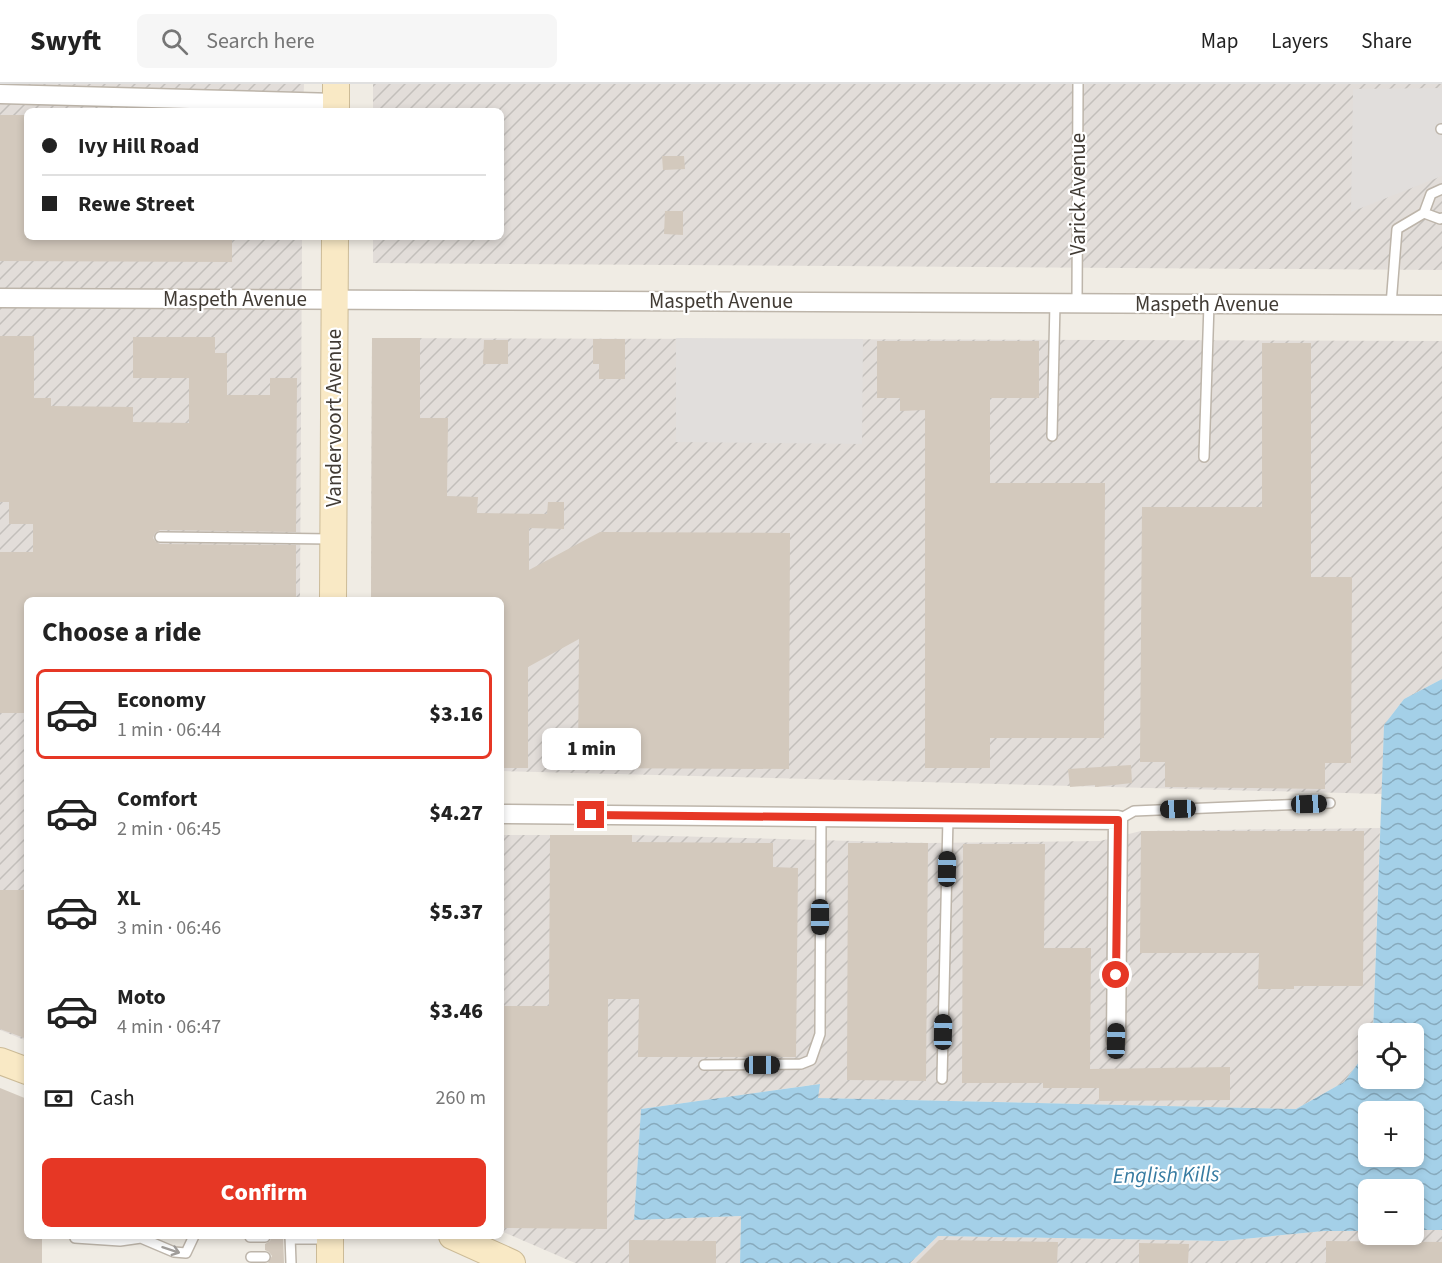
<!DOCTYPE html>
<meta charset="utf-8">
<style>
:root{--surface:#fff;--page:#f6f6f6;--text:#222;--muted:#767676;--line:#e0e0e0;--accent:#e63725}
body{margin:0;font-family:"Source Sans 3",sans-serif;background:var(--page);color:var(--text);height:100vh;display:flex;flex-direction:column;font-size:22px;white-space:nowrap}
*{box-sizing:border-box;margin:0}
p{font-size:20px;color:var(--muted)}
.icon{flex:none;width:33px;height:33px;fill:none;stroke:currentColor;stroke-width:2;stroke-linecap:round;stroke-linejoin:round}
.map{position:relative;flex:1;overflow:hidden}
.side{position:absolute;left:24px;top:513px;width:480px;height:642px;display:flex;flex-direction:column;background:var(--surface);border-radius:9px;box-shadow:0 3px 9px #0003}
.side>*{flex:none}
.guide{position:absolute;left:24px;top:24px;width:480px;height:132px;border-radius:9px;box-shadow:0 3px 9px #0003;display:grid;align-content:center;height:132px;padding:0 18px;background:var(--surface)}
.tools{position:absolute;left:1358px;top:939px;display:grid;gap:12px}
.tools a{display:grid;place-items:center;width:66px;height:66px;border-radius:9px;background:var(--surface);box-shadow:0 3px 9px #0003;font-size:30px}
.end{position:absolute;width:27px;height:27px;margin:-14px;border:8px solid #e63725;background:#fff;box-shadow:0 0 0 3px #fff}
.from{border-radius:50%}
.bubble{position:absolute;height:42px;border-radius:9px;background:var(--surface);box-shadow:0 3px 9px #0003;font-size:20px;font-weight:800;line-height:42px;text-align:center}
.car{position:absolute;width:18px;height:36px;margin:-18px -9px;border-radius:8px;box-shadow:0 0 4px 2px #0007;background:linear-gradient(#222 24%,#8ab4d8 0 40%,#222 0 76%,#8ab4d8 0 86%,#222 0)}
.guide b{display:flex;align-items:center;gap:21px;height:57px;font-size:22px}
.guide b+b{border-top:2px solid var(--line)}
.guide i{width:15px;height:15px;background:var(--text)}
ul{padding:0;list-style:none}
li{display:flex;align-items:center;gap:18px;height:90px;margin:0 12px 9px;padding:0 6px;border:3px solid transparent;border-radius:9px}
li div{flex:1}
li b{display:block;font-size:22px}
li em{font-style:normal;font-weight:800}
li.active{border-color:var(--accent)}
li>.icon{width:54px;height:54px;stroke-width:1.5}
h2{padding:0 18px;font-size:27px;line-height:72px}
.pay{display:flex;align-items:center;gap:15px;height:66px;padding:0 18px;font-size:22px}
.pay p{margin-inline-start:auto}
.cta{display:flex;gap:12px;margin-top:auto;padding:12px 18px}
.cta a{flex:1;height:69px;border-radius:9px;background:var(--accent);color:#fff;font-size:24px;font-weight:800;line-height:69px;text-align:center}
header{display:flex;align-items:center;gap:36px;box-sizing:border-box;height:84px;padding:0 30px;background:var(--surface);border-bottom:2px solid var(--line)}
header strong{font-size:28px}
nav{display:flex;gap:33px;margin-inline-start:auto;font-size:21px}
.search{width:420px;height:54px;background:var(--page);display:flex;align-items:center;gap:15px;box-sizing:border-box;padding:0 21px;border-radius:9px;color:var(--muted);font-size:22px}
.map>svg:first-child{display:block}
.industrial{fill:url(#industrial-furrows)}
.parking{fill:#e1dedc}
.water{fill:url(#water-waves);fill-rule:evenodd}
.building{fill:#d3c9bd}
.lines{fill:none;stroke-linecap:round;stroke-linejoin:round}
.service-casing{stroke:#bdb5aa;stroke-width:12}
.minor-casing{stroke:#bdb5aa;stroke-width:21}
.secondary-casing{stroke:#ccbb97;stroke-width:28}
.service{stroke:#fff;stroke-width:9}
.minor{stroke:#fff;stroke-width:18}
.secondary{stroke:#f9e9c5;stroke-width:26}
.oneway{stroke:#a09d9a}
.route{stroke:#e63725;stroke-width:8}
.labels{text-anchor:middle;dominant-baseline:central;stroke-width:4.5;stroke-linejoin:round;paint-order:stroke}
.street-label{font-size:21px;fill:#413b34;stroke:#fff}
.water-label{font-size:22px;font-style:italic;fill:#387ca2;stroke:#fff}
</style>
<header>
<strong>Swyft</strong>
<div class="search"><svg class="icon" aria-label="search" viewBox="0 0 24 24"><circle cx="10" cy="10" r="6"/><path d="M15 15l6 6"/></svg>Search here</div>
<nav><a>Map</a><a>Layers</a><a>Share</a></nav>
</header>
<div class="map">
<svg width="1442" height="1179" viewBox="0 0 1442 1179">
<defs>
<pattern id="industrial-furrows" width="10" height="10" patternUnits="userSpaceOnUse" patternTransform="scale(1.5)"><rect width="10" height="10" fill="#e2ddd9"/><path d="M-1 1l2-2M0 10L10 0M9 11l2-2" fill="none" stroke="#c3bfbb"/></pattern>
<pattern id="water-waves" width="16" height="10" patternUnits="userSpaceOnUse" patternTransform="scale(1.5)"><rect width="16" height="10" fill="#a4d0e8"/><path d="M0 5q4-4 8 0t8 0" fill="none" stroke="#87aabd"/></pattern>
</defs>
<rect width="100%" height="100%" fill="#f0ece4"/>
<!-- industrial -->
<path class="industrial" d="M0,0h304l-1,27h-276v126h275l-2,363h-273v441l-27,-11z
M373,0h1069v186l-1069,-7v-26h128v-126h-128z
M372,254l1070,3v338l-38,20 -20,26 -2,69 -881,-23v-171h-130z
M1380,744l-7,205 -5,1v16l-24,32 -48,27 -479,-11 2,-14 -178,25 -7,111 107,-4 -1,47h-165l-74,-32v-396h131l296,8 172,-2 41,-10z
M1413,1146h29v33h-532l28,-27 285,5 101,-10h44v3h45z"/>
<!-- parking -->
<path class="parking" d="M1442,4v88l-91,36 2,-123z
M676,254l187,1 -1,105 -186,-2z"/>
<!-- water -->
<path class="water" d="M1442,595v551h-29v-40h-45v41h-44l-101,10 -285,-5 -28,27h-170l1,-47 -107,4 7,-111 179,-25 -2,14 478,11 48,-27 24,-32v28h45v-44l-40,-1 11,-308 20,-26zM1368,1028h45v44h-45z"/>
<!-- building -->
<path class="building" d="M0,31h27v122h205v25l-232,-1z
M662,72h22l1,13 -22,1z
M665,127h18v24l-19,-1z
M0,252h34v62h17v8l82,1v15l56,1v-45h-56v-41h82v16h12v42h43v-17h27l-1,154 -136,-2 -5,3 -2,5 3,4 4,2 136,1v55h-269v113h-27v-161h33v-28h-24v-22h-9z
M372,254h48v80h28l-1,78 31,1 -1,16 70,1 1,-12h16v27l-35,-1v42l71,-38 190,1 -1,236 -211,-1 1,-129 -51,28v101h-27v-168h-130z
M593,255h32v40h-26v-15h-6z
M484,256h24v24h-25z
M877,257h162v57h-49v85h115l-1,255h-114v30h-65v-358l-25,1v-13h-23z
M1262,259h49v234h41l-1,186h-26v26l-160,-2v-25h-25l2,-255h120z
M1131,681l1,18 -37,4v-2l-25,2 -2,-18z
M1141,747h223l-1,155h-69v3h-36l1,-36h-119z
M550,751h82v7l141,1v24l25,1 -2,189h-158l1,-58h-31l-1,230 -106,-1v-222h48z
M848,759h80l-2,238 -79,-1z
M963,760h82l-1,104h47l-1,121 140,-2v33l-131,1v-13h-56v-5h-81z
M0,806h27v149l-27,-10z
M0,1004l27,11v137h15v27h-42z
M272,1152h11l1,27h-16l4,-7 -3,-4 -4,-2v-6l5,-3z
M629,1156l87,1v22h-87z
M939,1156l119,2 -1,21h-141z
M1326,1157l116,1v21h-116z
M1139,1159l50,1 -1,19h-49z"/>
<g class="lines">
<!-- service casing -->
<g class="service-casing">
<path id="service" d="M1441,45h1
M1424,129l16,6 2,-1
M1077,219l1,-219
M1391,221l6,-76 27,-16 7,-19 11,-5
M1052,352l3,-133
M1204,373l5,-153
M160,453l171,2
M1118,736l16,-9 196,-8
M704,981l97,-1 10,-4 9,-26 1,-217
M942,995l6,-261
M142,1152l-1,2 33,14 12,1 8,-17
M290,1152l1,27
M250,1153h15
M75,1154l45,3 21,-3
M290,1155h40
M251,1173h14"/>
</g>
<!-- minor casing -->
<g class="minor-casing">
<path id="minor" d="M0,10l336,9
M0,214l1442,7
M501,730l617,6 -2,221"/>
</g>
<!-- secondary casing -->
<g class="secondary-casing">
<path id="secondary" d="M336,27v-27
M333,516l2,-363
M0,977l27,10
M330,1152v27
M452,1152l60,27"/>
</g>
<!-- service -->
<use href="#service" class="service"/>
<!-- minor -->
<use href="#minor" class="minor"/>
<!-- secondary -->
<use href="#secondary" class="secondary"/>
</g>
<!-- one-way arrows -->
<defs><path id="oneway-shaft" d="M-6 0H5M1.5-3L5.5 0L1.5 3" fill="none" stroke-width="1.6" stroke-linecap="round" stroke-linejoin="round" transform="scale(1.5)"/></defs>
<use class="oneway" href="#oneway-shaft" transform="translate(171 1166) rotate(18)"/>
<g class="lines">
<!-- route -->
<path class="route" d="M591,731l527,5 -2,155"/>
</g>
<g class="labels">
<!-- street labels -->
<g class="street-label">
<text transform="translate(1078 110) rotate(-90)">Varick Avenue</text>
<text x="235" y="215">Maspeth Avenue</text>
<text x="721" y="217">Maspeth Avenue</text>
<text x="1207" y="220">Maspeth Avenue</text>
<text transform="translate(334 334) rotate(-90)">Vandervoort Avenue</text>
</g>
<!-- water labels -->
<g class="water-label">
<text transform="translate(1166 1091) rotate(-1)">English Kills</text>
</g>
</g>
</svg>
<div class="tools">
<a><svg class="icon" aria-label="locate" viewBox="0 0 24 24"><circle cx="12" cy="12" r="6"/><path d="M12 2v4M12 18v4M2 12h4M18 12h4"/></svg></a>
<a>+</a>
<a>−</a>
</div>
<i class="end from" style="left:1116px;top:891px"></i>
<i class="end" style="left:591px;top:731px"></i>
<div class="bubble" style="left:542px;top:644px;width:99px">1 min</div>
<i class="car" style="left:1309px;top:720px;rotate:88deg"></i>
<i class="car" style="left:1178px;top:725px;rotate:268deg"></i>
<i class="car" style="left:947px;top:785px;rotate:1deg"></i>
<i class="car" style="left:820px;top:833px;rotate:180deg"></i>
<i class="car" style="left:943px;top:948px;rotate:1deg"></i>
<i class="car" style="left:1116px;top:957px;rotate:1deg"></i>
<i class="car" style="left:762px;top:981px;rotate:90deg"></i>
<div class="guide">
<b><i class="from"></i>Ivy Hill Road</b>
<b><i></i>Rewe Street</b>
</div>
<section class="side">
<h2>Choose a ride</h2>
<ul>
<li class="active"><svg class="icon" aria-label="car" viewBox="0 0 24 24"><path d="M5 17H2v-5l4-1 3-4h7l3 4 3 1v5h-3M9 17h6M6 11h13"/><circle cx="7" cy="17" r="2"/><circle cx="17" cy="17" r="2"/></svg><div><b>Economy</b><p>1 min · 06:44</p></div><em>$3.16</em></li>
<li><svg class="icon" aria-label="car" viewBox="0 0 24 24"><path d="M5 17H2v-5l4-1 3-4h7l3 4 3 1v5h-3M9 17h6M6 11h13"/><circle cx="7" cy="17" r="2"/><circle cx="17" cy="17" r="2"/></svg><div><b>Comfort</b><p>2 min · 06:45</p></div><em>$4.27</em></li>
<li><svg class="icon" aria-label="car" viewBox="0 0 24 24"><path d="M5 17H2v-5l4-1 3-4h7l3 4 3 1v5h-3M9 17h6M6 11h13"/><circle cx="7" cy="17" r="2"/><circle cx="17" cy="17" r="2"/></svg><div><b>XL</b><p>3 min · 06:46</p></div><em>$5.37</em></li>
<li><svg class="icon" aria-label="car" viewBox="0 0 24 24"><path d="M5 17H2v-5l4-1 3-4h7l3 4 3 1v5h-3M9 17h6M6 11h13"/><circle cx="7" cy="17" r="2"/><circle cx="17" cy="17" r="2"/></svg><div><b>Moto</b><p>4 min · 06:47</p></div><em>$3.46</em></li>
</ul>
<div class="pay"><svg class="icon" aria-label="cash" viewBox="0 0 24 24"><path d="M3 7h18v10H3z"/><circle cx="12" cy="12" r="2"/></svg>Cash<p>260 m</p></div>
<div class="cta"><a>Confirm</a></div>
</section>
</div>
